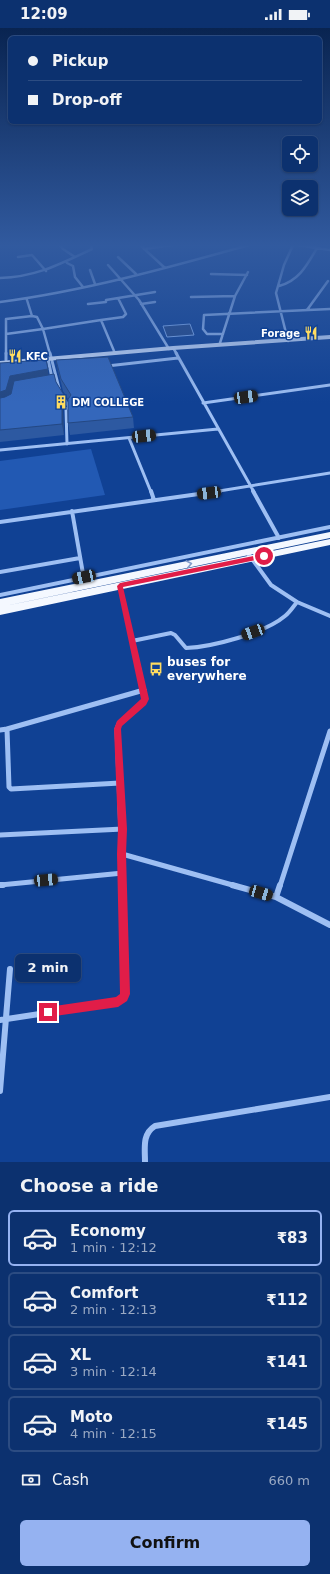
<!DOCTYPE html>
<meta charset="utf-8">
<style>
:root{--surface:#0c316f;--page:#153974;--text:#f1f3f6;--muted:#9aa9c3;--line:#2c4c82;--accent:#95b2f1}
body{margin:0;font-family:"DejaVu Sans",sans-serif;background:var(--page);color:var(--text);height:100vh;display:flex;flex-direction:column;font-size:15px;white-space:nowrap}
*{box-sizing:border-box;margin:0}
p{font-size:13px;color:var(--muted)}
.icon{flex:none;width:22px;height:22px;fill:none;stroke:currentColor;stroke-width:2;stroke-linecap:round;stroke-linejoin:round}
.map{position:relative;height:1134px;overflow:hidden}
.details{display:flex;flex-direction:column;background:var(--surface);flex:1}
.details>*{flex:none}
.top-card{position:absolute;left:8px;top:8px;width:314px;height:88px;border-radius:6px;box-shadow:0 1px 3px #0004,0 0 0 1px var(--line);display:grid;align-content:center;height:88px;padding:0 20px;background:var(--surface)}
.fabs{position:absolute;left:282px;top:108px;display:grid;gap:8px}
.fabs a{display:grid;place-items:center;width:36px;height:36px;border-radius:6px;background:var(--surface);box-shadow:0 1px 3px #0004,0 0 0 1px var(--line);font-size:20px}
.end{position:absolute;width:18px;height:18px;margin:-9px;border:5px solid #e11d48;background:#fff;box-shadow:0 0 0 2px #fff}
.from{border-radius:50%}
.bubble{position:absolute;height:28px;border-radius:6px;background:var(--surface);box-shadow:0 1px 3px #0004,0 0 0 1px var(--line);font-size:13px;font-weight:800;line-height:28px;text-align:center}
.car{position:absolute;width:12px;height:24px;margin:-12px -6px;border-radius:5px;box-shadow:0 0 3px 1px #0007;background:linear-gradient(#222 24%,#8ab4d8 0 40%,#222 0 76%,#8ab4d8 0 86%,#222 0)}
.top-card b{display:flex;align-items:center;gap:14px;height:38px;font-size:15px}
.top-card b+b{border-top:1px solid var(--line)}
.top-card i{width:10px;height:10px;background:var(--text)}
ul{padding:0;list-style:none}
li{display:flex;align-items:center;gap:12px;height:56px;margin:0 8px 6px;padding:0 12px;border:2px solid var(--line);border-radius:6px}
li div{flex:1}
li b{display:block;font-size:15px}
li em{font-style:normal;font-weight:800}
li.current{border-color:var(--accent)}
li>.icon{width:36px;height:36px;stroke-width:1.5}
h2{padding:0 20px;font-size:18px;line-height:48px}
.pay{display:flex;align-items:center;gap:10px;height:44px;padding:0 20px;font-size:15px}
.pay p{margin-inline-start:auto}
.cta{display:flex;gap:8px;margin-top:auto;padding:8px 20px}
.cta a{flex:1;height:46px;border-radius:6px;background:var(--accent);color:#111;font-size:16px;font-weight:800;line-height:46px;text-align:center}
.status{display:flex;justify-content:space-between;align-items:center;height:28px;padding:0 20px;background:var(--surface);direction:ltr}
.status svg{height:11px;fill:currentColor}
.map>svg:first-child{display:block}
.green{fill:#2259b3}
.water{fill:#244785;stroke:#8fb8f7}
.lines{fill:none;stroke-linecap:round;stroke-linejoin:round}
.minor-far4{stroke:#9ebff3;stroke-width:2.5}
.minor-far3{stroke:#9ebff3;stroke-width:3}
.minor-far2{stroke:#9ebff3;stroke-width:4}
.minor-far1{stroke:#9ebff3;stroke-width:5}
.minor{stroke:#9ebff3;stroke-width:6}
.secondary{fill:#cddffd;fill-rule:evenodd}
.trunk{fill:#f4f8ff;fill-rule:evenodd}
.wall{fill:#2d59a1}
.shaded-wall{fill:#244883}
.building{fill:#3467bb;stroke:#244883}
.oneway{stroke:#829cca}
.route{fill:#e11d48}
.labels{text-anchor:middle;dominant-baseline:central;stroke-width:3;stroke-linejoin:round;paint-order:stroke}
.far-poi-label{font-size:10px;font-weight:bold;fill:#fff;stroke:#104194;text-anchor:start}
.poi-label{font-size:12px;font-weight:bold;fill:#fff;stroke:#104194;text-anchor:start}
</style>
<div class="status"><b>12:09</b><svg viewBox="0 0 49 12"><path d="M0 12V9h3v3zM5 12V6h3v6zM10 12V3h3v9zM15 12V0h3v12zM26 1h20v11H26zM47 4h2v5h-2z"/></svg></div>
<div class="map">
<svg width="330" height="1134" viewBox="0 0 330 1134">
<rect width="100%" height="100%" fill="#104194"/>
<!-- green -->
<path class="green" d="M91,421l14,46 -105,15v-49z"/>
<!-- water -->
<path class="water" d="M190,296l4,11 -27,2 -4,-11z"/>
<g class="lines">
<!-- minor-far4 -->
<path class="minor-far4" d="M60,217l3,4 12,8
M140,217l25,23
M297,217l33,5
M144,221l28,-4
M18,229l14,-2 14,16
M118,229l18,17
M67,235l6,3 2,11 8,10
M108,237l31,35 30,49
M90,242l5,14
M211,246l36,1
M0,250c36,-1 60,-14 92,-29l-1,-4
M279,258c20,-5 28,-21 38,-38
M191,269l44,-1
M27,272l5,16
M0,274c84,-11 167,-34 249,-57
M88,276l18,-2v-2l49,-8
M141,276l14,-2
M307,282l21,-29
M101,292l22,-3 3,-3 -8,-16
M223,306h-16l-4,-5 1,-14 126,-6
M288,313l-12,-48 8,-28 9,-20
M220,315l15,-47 13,-24
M173,320l4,6
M6,326v-35l26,-3 5,1 6,12 -37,5
M50,326l-7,-25 58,-9 13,31"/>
<!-- minor-far3 -->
<path class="minor-far3" d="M6,325v7
M50,325l10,39 9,15 -3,2 1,35
M176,325l78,139
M48,331l4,19
M107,338l71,-8
M203,375l127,-18
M129,410l22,54
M0,422l218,-21
M213,464l117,-19"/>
<!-- minor-far2 -->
<path class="minor-far2" d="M151,463l3,9
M253,463l26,47
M72,483l13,74
M0,494l220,-31
M0,544l80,-14
M120,558l18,80
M0,567l330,-68
M297,574l33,14
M132,613l39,-8 4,2 11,13c26,-1 79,-15 99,-32 5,-4 8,-9 12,-14l-26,-17 -24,-33"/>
<!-- minor-far1 -->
<path class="minor-far1" d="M0,702l7,-1
M120,755l-109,6 -2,-2 -2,-58 137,-39
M0,807l123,-6
M122,826l114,32
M0,857l123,-12
M123,858l-6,-157 2,-5 24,-21 2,-4 -7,-34
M280,858l50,-155"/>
<!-- minor -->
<path class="minor" d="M0,857h3
M232,857l44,12 54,28
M276,869l4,-12
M0,992l118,-18 6,-4 -1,-113
M0,1063l10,-122
M145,1134c0,-14 -3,-28 10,-36l175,-29"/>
<!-- secondary -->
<path class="secondary" d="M330,307v4l-157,11 -173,15v-4l173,-15z"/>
<!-- trunk -->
<path class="trunk" d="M330,504v6l-330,69v-8z
M330,511v6l-330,70v-8z"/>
</g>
<!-- wall -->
<path class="wall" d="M56,332l77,57 1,11 -64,7 -2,-12v-24l-5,-8 -5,-20z
M0,335l49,12 7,7 8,13 1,11 -2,3 1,26 -64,7z"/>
<!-- shaded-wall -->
<path class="shaded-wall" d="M48,341l1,12 -41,20 -8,3v-12l10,-16z
M64,367l1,11 -2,3 1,26 -2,-11v-26z"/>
<!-- building -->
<path class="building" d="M108,329l25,60 -65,6v-24l3,-4 -10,-16 -5,-19z
M46,332l2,9 -38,7 -4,14 -6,2v-29z
M54,346l2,8 8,13 -2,3v26l-62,6v-32l5,-1 6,-3 3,-13z"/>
<!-- one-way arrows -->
<defs><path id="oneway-chevron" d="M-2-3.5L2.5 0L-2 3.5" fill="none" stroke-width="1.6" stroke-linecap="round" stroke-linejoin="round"/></defs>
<use class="oneway" href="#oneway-chevron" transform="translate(189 536) rotate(-11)"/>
<!-- sky -->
<linearGradient id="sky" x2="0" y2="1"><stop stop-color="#092451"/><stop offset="0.58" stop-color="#315a9f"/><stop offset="1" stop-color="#315a9f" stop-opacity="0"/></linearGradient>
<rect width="330" height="375" fill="url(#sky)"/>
<!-- route -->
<path class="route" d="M264,526l2,1v3l-143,29 26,112 -3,6 -24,21 -1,3 6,100 -1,25 4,140 -3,7 -9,6 -70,10 -3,-1 -2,-4 2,-3 3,-2 68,-10 4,-3 -3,-140 1,-25 -4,-100 3,-8 24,-22 -24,-113 3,-3z"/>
<!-- icons -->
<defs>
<g id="restaurant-bare" transform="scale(1.08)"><path d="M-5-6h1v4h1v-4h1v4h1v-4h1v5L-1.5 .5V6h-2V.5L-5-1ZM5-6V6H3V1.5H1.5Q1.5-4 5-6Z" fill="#ffdc60" stroke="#104194" stroke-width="2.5" paint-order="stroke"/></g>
<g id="building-bare" transform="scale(1.08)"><path d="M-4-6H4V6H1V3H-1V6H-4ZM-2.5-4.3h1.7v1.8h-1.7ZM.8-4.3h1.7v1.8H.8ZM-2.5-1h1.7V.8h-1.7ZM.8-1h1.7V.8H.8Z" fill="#ffdc60" stroke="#104194" stroke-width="2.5" paint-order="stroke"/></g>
<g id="bus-bare" transform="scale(1.08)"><path d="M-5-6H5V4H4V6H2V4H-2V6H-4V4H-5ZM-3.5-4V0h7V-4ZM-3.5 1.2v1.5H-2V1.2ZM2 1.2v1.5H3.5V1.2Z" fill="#ffdc60" stroke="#104194" stroke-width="2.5" paint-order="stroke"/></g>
</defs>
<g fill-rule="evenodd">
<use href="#restaurant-bare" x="311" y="305"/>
<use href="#restaurant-bare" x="15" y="328"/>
<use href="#building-bare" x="61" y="374"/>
<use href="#bus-bare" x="156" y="641"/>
</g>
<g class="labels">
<!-- far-poi labels -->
<g class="far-poi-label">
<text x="300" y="305" text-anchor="end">Forage</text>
<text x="26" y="328">KFC</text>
<text x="72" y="374">DM COLLEGE</text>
</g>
<!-- poi labels -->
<g class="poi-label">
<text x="167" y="634">buses for<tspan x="167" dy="14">everywhere</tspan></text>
</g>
</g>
</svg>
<div class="fabs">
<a><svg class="icon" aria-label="locate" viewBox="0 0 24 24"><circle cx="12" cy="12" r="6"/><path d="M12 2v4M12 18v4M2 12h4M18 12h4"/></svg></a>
<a><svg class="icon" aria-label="layers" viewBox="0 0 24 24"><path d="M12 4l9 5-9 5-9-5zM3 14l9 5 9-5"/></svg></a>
</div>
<i class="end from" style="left:264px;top:528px"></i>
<i class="end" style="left:48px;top:984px"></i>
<div class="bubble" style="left:15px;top:926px;width:66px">2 min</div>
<i class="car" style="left:246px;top:369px;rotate:82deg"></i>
<i class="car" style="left:144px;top:408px;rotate:84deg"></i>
<i class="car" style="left:209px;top:465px;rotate:263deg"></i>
<i class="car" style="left:84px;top:549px;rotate:258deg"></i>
<i class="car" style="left:253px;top:604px;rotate:250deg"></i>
<i class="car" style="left:46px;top:852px;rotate:85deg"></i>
<i class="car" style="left:261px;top:865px;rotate:106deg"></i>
<div class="top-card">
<b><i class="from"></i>Pickup</b>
<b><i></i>Drop-off</b>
</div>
</div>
<section class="details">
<h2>Choose a ride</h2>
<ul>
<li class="current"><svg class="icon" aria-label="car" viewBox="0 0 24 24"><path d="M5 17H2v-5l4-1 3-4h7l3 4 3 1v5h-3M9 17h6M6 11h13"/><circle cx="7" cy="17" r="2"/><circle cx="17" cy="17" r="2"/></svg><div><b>Economy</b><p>1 min · 12:12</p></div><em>₹83</em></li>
<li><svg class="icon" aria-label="car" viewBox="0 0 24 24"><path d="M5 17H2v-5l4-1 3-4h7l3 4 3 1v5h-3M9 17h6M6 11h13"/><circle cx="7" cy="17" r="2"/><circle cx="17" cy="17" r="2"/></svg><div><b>Comfort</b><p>2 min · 12:13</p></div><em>₹112</em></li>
<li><svg class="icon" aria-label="car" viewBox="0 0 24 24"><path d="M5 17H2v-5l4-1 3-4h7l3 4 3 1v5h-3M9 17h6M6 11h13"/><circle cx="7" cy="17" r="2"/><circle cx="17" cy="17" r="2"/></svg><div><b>XL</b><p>3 min · 12:14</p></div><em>₹141</em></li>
<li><svg class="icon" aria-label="car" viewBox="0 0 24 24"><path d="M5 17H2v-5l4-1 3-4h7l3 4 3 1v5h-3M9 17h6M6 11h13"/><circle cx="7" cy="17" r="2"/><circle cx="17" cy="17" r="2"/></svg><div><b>Moto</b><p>4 min · 12:15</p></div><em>₹145</em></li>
</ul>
<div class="pay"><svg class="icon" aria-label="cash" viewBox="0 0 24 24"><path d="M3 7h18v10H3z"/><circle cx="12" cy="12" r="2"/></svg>Cash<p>660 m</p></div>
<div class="cta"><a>Confirm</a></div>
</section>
